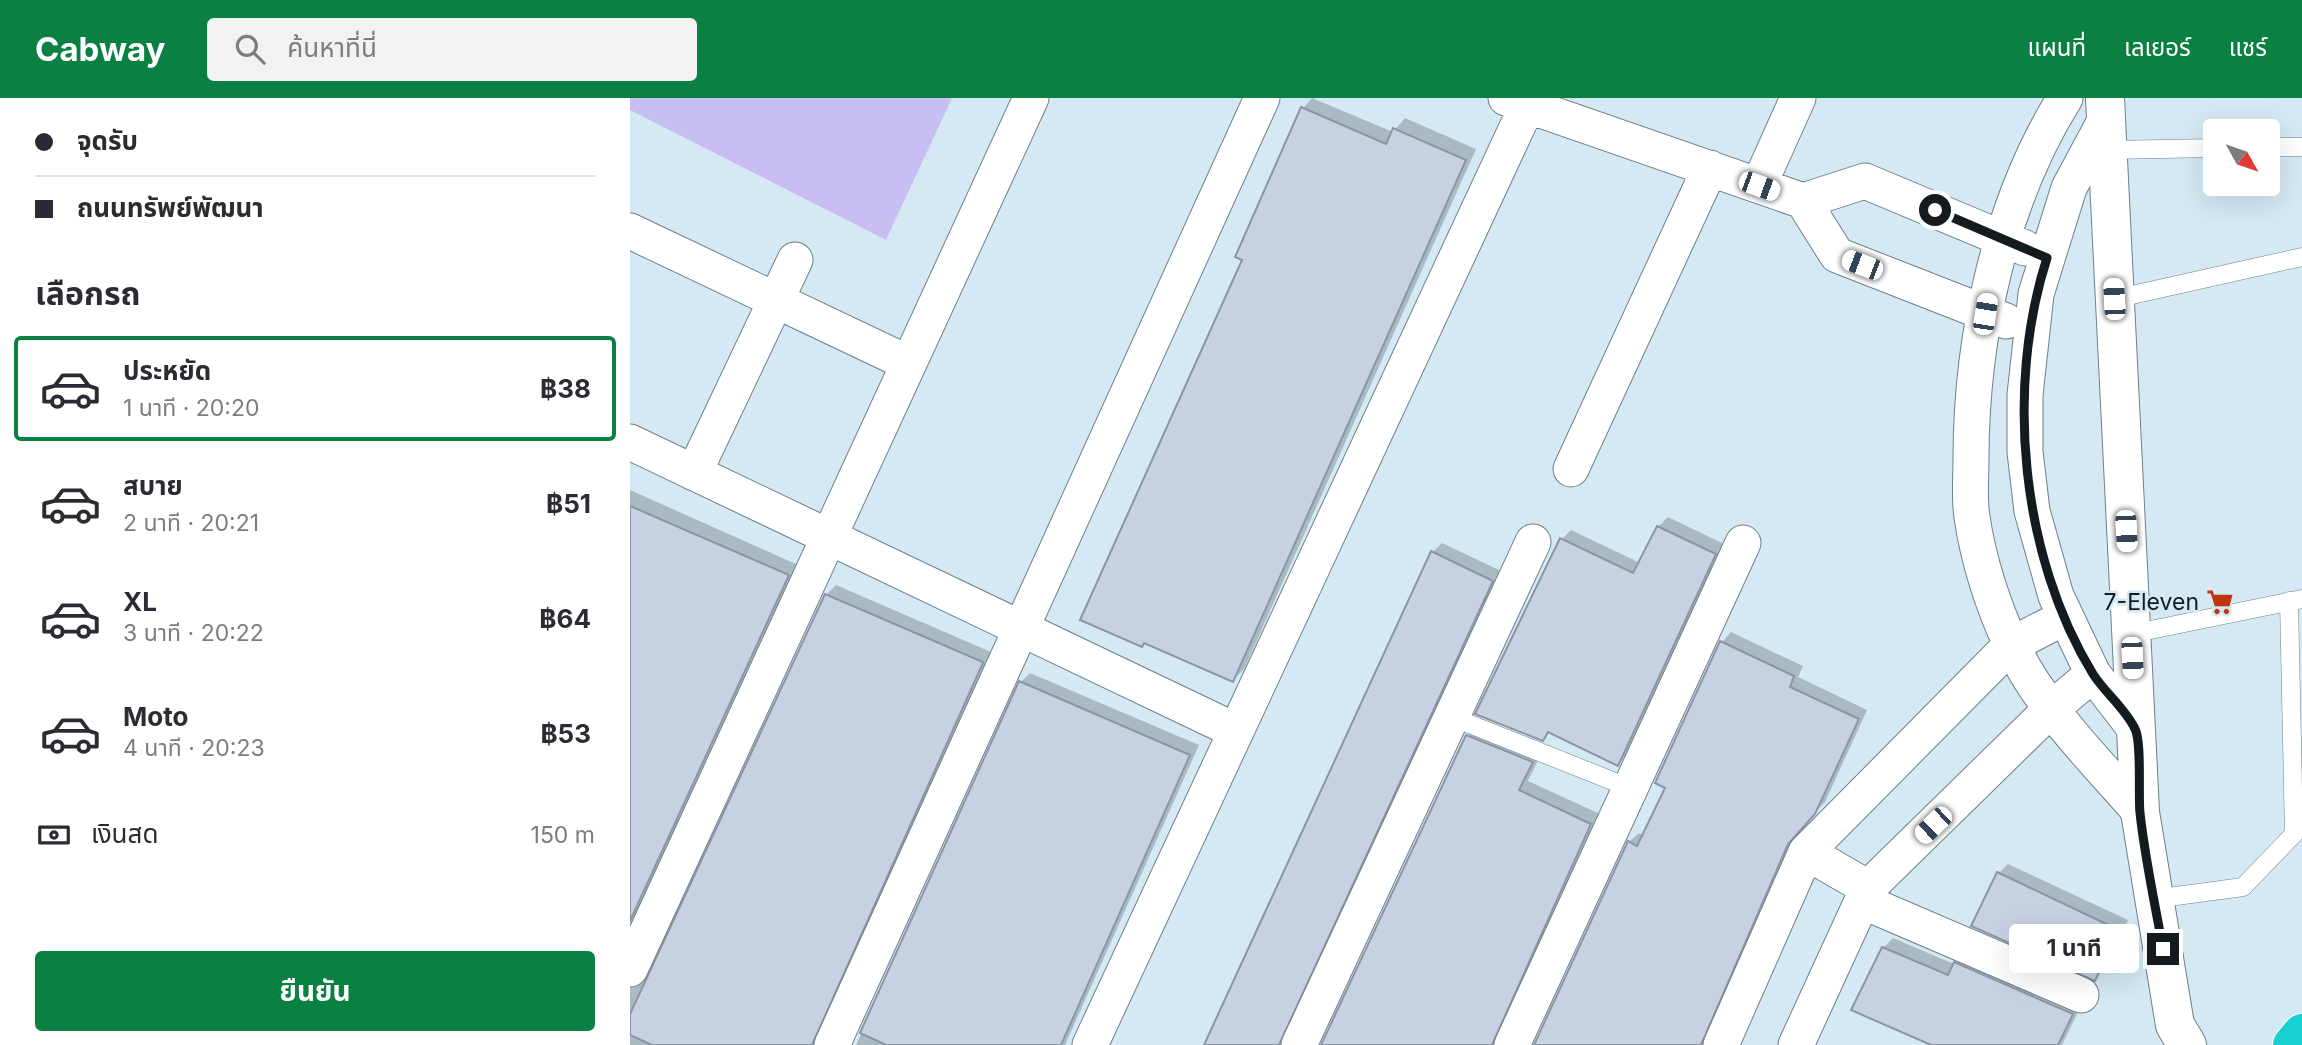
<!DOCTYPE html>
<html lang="th">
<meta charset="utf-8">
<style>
:root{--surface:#fff;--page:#f2f2f3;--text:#2b2b33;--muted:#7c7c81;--line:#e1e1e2;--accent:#0b8043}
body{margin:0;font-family:Inter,"Noto Sans Thai",sans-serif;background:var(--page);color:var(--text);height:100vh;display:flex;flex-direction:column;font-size:26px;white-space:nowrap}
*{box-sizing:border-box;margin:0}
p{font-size:23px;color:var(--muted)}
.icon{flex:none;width:38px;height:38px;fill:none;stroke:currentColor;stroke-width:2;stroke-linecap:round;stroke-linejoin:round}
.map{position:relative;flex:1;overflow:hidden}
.side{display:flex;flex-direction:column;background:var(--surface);width:630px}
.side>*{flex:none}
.top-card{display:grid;align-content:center;height:154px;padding:0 35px;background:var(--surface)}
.needle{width:46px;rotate:130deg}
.fabs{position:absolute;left:1573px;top:21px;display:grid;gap:14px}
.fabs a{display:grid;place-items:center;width:77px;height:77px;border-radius:7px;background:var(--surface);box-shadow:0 7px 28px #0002;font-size:35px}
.end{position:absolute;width:32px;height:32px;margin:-16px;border:9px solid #131b1e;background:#fff;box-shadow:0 0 0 4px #fff}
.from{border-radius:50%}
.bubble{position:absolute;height:49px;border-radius:7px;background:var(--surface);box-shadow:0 7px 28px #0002;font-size:23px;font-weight:700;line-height:49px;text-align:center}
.car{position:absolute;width:21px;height:42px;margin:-21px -10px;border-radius:9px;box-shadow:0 0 5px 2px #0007;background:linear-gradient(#fff 24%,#345 0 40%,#fff 0 76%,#345 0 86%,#fff 0)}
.top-card b{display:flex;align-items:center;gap:24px;height:66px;font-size:26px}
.top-card b+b{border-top:2px solid var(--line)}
.top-card i{width:18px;height:18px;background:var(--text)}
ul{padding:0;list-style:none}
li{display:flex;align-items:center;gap:21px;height:105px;margin:0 14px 10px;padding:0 21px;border:4px solid transparent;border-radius:7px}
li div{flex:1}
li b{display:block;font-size:26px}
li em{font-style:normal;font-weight:700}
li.current{border-color:var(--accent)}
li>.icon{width:63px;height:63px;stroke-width:1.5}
h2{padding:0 35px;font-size:32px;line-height:84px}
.pay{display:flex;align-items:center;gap:18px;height:77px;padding:0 35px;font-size:26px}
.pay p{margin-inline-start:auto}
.action{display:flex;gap:14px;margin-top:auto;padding:14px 35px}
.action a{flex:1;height:80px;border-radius:7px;background:var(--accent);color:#fff;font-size:28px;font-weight:700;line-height:80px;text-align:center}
header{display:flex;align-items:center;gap:42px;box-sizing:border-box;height:98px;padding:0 35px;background:var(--accent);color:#fff}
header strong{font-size:33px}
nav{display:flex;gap:38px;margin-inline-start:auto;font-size:24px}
.search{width:490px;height:63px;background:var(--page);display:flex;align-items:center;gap:18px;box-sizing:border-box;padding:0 24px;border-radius:7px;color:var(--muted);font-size:26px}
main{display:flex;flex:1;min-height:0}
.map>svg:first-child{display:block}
.water{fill:#c9bef2}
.shadow{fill:#0003}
.building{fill:#c7d1e2;stroke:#8c95a5;stroke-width:2}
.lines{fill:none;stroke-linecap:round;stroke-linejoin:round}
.service-casing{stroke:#6d8089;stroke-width:19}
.minor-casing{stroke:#6d8089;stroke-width:37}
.tertiary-casing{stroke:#6d8089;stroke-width:40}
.motorway-casing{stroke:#fff;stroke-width:40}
.service{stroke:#fff;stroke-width:18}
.minor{stroke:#fff;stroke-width:35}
.tertiary{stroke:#fff;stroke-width:38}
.motorway{stroke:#16d1cf;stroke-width:38}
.route{stroke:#131b1e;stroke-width:9}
.labels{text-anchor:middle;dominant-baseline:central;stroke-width:5;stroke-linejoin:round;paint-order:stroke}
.poi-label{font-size:23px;fill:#131b1e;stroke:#d4e9f3;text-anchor:end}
</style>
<header>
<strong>Cabway</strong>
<div class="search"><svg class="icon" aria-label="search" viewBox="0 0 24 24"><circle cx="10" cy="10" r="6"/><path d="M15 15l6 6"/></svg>ค้นหาที่นี่</div>
<nav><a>แผนที่</a><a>เลเยอร์</a><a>แชร์</a></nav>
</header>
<main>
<section class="side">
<div class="top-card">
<b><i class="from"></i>จุดรับ</b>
<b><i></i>ถนนทรัพย์พัฒนา</b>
</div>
<h2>เลือกรถ</h2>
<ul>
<li class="current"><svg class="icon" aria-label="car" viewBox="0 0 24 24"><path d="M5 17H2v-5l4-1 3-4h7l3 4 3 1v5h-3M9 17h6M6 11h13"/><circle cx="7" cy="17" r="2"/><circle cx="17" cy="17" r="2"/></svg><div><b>ประหยัด</b><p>1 นาที · 20:20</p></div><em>฿38</em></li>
<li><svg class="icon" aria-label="car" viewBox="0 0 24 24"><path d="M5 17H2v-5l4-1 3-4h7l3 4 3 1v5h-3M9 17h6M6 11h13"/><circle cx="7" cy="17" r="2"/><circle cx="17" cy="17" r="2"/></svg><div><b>สบาย</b><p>2 นาที · 20:21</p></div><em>฿51</em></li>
<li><svg class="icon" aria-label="car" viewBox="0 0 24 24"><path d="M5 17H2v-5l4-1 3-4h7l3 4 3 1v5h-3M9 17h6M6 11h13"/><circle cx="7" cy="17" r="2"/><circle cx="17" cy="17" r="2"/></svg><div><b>XL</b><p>3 นาที · 20:22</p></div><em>฿64</em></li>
<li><svg class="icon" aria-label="car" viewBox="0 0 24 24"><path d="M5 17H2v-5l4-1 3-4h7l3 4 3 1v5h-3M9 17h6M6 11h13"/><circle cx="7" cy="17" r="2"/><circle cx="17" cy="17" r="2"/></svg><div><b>Moto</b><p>4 นาที · 20:23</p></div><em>฿53</em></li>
</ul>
<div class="pay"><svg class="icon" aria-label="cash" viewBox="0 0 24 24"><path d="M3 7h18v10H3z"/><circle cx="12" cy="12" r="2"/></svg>เงินสด<p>150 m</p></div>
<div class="action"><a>ยืนยัน</a></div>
</section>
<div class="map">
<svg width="1672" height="947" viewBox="0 0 1672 947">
<rect width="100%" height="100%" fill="#d4e9f3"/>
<!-- water -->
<path class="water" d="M0,0h322l-66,142 -256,-130z"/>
<!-- shadow -->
<path class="shadow" d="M682,0l81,34 12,-14 71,31 -232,520 -11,11 11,-421 59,-151z
M0,392l168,75 -168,364z
M1038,419l56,27 -97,210 -9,10 -68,-32 -7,7 19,-200 9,-9 69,33 18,-36z
M812,445l59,28 -210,474h-83l225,-493z
M206,487l155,67 -168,374 1,19h-194v-68h20l176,-382z
M1101,534l72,34 -5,11 69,33 -42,92 -28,30 -86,194 2,19h-177l93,-203 10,-9 5,2 23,-48 55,-145z
M400,575l169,72 -134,300h-209l165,-363z
M847,628l65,26 -14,29 72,33 -96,231h-181l144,-309z
M1378,766l120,56 -24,49 -10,10 -95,-106z
M1263,840l61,26 11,-10 117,50 -20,41h-129l-50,-97z"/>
<!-- building -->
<path class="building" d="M671,9l85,37 7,-16 73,32 -233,522 -89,-39 -2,4 -62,-27 162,-360 -7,-3z
M0,408l159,69 -159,346z
M1027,428l59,28 -98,212 -70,-34 -5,9 -68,-27 85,-176 73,35z
M801,453l62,30 -214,464h-75z
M195,496l158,68 -1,3 -170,380h-160l-22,-10v-21z
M1090,543l74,35 -4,11 69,32 -44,95 -27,30 -87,201h-167l94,-204 9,5 28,-58 -10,-5z
M389,583l171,74 -129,290h-175l-26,-12z
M836,637l67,27 -14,28 72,34 -99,221h-171z
M1367,774l122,58 -24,51 -124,-55z
M1252,849l66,28 6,-13 119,52 -15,31h-127l-80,-35z"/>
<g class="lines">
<!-- service casing -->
<g class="service-casing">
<path id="service" d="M1638,49h34
M1477,52l109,-2
M1484,201l188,-42
M1501,536l171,-35
M822,619l178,71
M1524,801l89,-12 51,-53 -5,-233"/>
</g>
<!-- minor casing -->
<g class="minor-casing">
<path id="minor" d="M876,0l297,103
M1435,0c-65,104 -94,239 -94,361 0,19 -2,40 1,58 6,42 21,89 39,127 30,64 84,116 129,168
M1476,21l-37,69 -33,106 -11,101v57l7,59 24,85 37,78 43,56
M1129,87l39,-87
M0,133l278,132
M1376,223l-169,-66 -34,-54 62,-20 160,67
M0,344l606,289
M941,371l139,-301
M64,375l101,-213
M1176,754l62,36
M1232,803l219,94
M0,871l401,-871
M202,947l430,-947
M460,947l437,-939
M669,947l234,-503
M882,947l231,-502
M1091,947l85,-193 205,-207 54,-28
M1166,947l72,-157 183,-179 42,-35"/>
</g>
<!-- tertiary casing -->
<g class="tertiary-casing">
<path id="tertiary" d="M1475,0l35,714 35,213 12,20"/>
</g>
<!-- motorway casing -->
<g class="motorway-casing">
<path id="motorway" d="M1662,947l10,-12"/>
</g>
<!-- service -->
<use href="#service" class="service"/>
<!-- minor -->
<use href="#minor" class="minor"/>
<!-- tertiary -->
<use href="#tertiary" class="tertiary"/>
<!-- motorway -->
<use href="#motorway" class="motorway"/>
</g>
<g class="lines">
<!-- route -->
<path class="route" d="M1305,112l112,48c-42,130 -26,299 46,416 12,19 32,34 42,55 7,13 3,65 5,84 5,46 15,91 23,136"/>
</g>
<!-- icons -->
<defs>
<g id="supermarket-bare" transform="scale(2.1)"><path d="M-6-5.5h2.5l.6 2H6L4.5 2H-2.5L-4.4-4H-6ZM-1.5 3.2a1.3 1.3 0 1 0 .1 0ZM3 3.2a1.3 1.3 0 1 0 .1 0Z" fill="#bf3512" stroke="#d4e9f3" stroke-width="2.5" paint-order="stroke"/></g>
</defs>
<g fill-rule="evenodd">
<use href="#supermarket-bare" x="1590" y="504"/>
</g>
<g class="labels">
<!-- poi labels -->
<g class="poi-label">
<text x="1569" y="504">7-Eleven</text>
</g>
</g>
</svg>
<div class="fabs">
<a><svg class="needle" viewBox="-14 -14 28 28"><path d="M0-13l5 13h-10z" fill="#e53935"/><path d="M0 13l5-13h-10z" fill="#7c7c81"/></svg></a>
</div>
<i class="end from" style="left:1305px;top:112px"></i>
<i class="end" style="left:1533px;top:851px"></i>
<div class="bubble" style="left:1379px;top:826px;width:130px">1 นาที</div>
<i class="car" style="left:1129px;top:88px;rotate:110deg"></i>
<i class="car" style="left:1232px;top:167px;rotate:291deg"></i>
<i class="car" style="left:1484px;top:201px;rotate:357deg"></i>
<i class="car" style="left:1355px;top:216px;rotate:9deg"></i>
<i class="car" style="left:1496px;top:433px;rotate:177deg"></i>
<i class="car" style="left:1502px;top:560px;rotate:177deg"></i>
<i class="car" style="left:1303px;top:727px;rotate:226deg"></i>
</div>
</main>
